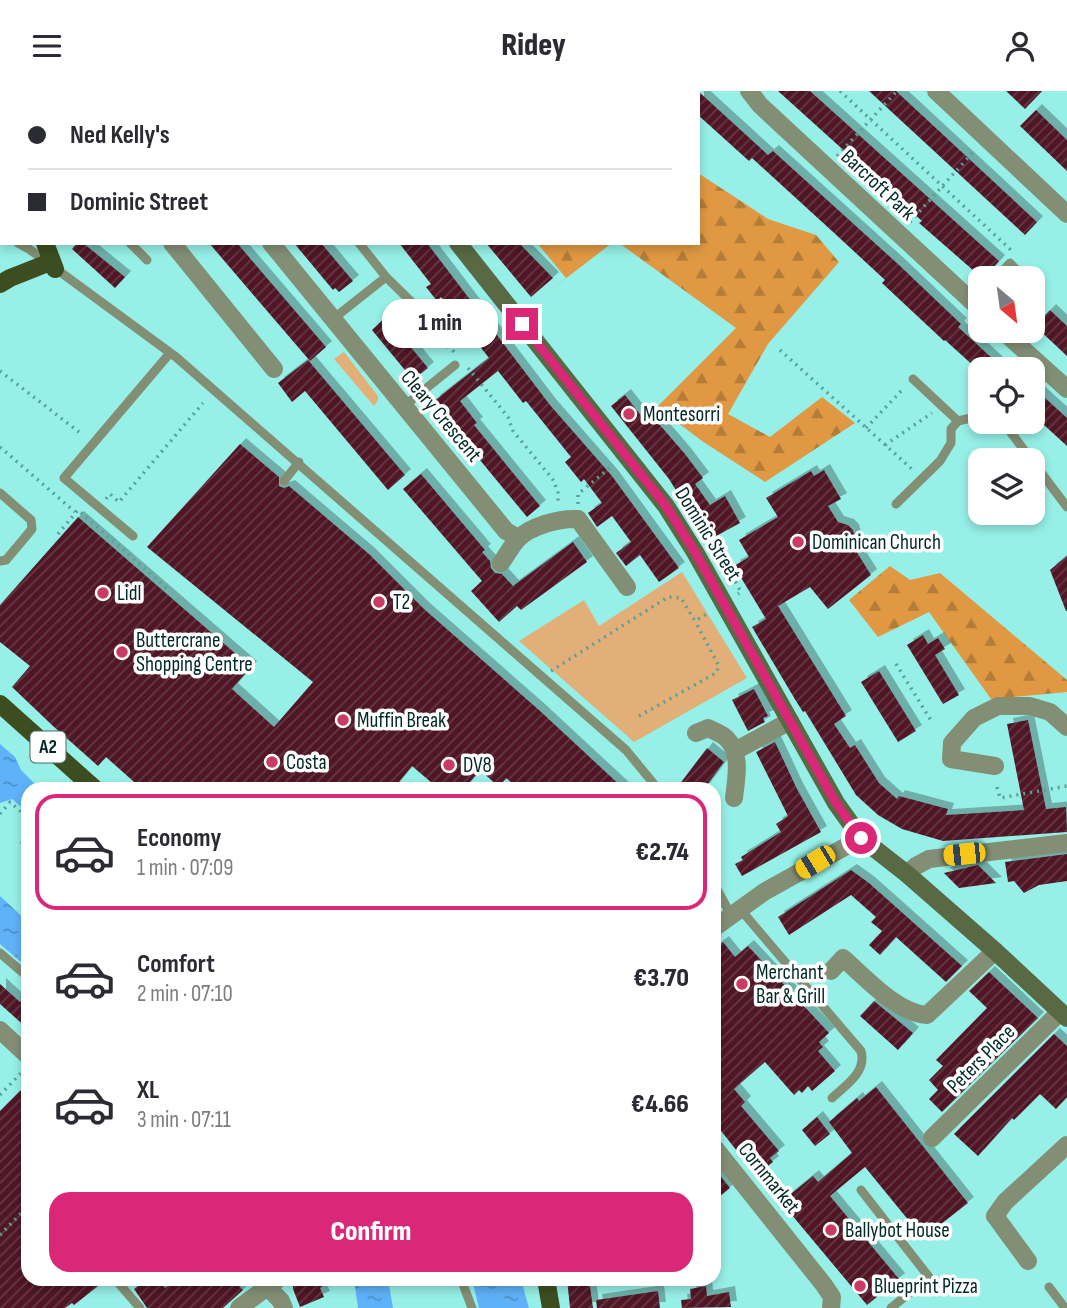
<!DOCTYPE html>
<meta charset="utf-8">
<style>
:root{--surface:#fff;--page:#f7f7f7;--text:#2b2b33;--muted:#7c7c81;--line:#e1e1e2;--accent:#db2777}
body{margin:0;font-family:"Sofia Sans Condensed",sans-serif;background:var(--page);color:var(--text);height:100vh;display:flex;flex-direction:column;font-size:26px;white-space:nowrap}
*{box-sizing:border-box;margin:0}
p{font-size:23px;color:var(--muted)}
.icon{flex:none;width:38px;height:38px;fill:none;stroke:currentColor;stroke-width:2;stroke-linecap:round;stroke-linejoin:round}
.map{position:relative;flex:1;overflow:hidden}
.details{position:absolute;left:21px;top:691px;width:700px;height:504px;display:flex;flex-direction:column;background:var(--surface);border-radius:21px;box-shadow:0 4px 10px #0003}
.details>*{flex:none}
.hud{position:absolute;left:0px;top:0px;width:700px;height:154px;box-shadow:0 4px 10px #0003;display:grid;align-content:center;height:154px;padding:0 28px;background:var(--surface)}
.needle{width:46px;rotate:151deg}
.controls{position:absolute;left:968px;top:175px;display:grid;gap:14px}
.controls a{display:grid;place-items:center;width:77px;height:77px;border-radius:14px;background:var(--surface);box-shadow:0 4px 10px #0003;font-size:35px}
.end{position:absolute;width:32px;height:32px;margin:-16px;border:9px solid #db2777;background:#fff;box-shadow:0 0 0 4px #fff}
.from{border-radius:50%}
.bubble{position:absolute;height:49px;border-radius:21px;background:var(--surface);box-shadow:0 4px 10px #0003;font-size:23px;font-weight:800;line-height:49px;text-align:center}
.car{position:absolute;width:21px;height:42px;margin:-21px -10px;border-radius:9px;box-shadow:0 0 5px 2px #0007;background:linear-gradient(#f5c518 24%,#345 0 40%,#f5c518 0 76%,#345 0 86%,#f5c518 0)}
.hud b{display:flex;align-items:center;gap:24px;height:66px;font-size:26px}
.hud b+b{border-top:2px solid var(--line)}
.hud i{width:18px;height:18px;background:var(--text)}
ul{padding:12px 0 0;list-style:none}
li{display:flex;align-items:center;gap:21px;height:116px;margin:0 14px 10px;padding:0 14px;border:4px solid transparent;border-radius:21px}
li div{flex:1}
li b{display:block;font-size:26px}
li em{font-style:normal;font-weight:800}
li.active{border-color:var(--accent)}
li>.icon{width:63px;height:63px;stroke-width:1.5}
.button{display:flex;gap:14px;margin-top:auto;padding:14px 28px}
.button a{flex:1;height:80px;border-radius:21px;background:var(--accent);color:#fff;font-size:28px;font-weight:800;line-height:80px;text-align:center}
header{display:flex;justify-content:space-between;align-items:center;height:91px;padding:0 28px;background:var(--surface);font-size:32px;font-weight:800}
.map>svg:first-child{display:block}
.green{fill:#e2af79}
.forest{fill:url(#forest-firs)}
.water{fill:url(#water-ripples)}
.building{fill:url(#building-hatch);filter:url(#shadow)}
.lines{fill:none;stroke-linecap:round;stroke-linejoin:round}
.path{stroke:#5aa099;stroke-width:3.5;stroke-dasharray:2 5;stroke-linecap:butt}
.lane{stroke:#838f75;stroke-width:9}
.street{stroke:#838f75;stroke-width:18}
.secondary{stroke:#596943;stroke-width:18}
.primary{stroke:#3c4e1f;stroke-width:18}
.route{stroke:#db2777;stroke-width:9}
.poi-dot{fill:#c93b65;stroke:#fefefe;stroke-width:2.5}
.labels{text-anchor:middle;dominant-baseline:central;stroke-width:7;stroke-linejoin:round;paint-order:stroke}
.shield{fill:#fefefe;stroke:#4c6967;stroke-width:2}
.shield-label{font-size:19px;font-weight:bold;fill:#002926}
.street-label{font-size:21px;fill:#002926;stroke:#fefefe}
.poi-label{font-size:21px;fill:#002926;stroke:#fefefe;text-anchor:start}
</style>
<header><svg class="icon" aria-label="menu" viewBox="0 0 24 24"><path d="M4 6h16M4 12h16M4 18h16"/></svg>Ridey<svg class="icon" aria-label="person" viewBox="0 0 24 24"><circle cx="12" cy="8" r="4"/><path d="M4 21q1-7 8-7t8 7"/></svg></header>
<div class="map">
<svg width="1067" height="1217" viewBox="0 0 1067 1217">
<defs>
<pattern id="forest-firs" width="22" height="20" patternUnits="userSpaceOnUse" patternTransform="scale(1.75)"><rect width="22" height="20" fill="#e09843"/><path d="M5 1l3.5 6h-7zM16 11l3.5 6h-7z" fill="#b37c38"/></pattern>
<pattern id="water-ripples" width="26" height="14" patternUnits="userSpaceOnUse" patternTransform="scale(1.75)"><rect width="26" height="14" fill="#5fb1f8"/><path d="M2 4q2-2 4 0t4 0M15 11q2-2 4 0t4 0" fill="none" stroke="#4c90c9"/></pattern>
<pattern id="building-hatch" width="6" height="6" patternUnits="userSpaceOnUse" patternTransform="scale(1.75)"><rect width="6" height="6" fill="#511727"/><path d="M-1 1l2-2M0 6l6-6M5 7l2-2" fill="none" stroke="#643945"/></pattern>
<filter id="shadow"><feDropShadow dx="6" dy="-6" stdDeviation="0" flood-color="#0004"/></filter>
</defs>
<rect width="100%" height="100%" fill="#96f0e7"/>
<!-- green -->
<path class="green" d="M344,261l34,44v4l-4,6 -40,-47z
M682,481l65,106 -113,64 -115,-101 65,-41 15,26z"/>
<!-- forest -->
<path class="forest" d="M698,82l70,46 48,16 23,27 -71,82 -40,70 42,23 52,-40 33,26 -90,59 -63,-41 -45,-34 79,-79 -117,-85h79z
M537,152h75l-77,59 31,-24z
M890,475l20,14 30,-7 127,107v12l-76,7 -62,-87 -51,25 -29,-37z"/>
<!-- water -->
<path class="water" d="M0,653l15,13 6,13 19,19h-12v24l-16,-14 -12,4z
M0,805l28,26v46l-28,-24z
M354,1188h34l5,29h-35z
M472,1188h49l8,29h-50z"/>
<!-- building -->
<path class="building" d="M698,0l70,64 5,-4 126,114 62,59 -3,3 46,42h-27l-32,-29 -1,1 -62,-58 3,-3 -53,-49 -80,-73 -3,3 -51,-46z
M778,0h32l189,170 -15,17h-2l-63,-55 3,-2z
M869,0h27l141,131 -12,13z
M1006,0h36l-17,18z
M1036,19l31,30v31l-47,-45z
M77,152h6l42,34 -10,11 -43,-39z
M209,152h28l89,104 -16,14z
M294,152h27l32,38 -14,11 -4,-4 -2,2z
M399,152h28l123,162 62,71 67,92 -20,14 -19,-27 -14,11 -10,-13 15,-11 -19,-26 -15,11 -9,-14 14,-10 -18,-24 -3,3 -16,-20 6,-5 -45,-56 -3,2 -25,-32 -38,30 17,22 -3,2 66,81 -13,11 -80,-97 -13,-19 55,-43 -48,-61 -4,4 -11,-14 5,-3z
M486,152h33l34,35 -22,19z
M1050,219l17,16v30l-32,-30z
M386,226l42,51 -15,12 -41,-50z
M308,269l97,115 -17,15 -83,-99 -13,11 -14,-19z
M1032,295l35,32v28l-35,-32z
M625,304l21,27 7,-5 32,37 18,24 -8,6 15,21 15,-9 15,27 -33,18 -38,-62 -58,-73z
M240,353l39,33v9l5,2 5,-2 80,68 55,55 115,101 85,79h-105l-13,-11 -7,9 -19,-17 -16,19h-25l-27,-23 -19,23h-251l-36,-32 -8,9 -45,-40 -41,-39 18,-21 -30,-24v-37l78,-88 173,150 -19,22 42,38 39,-45 -166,-135z
M824,379l17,29 -13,7 10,16 10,3 5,5 2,8 -2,8 18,29 -43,34 -18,-22 -32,19 68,110 -12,8 16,24 5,-3 24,38 18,16 2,-3 49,13 -2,6 78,-5 -17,-86 21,-4 18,89 20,-2 1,25 -124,9 -41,-12 -24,-14 -22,-20 -51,-84 -2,1 -7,-11 -44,-74 14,-8 -32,-53 15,-9 -10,-17 39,-23 -12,-19 45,-27 3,5z
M421,383l64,76 -3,2 8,9 1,7 4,5 7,1 11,12 60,-44 14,20 -66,48 -4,-4 -18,16 -28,-31 11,-10 -79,-92z
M1067,465v55h-1l-16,-41z
M923,544l5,9 10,-6 7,11 -10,6 24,40 -16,9 -36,-59z
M879,580l37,60 -18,11 -37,-60z
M754,598l14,27 -5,2 2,4 -17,9 -16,-31z
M775,651l22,47 24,43 -79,44 -7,-12 8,-4 -2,-3 40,-25 -5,-8 12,-8 -32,-64z
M707,657l17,14 -20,27h-28z
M1067,763v27l-28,4 -15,8 -10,-12 -6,1 -3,-20z
M978,774l18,18 -37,5 -15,-15z
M851,779l18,13 93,83 -16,16 -50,-45 -16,18 -11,-10 13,-14 -11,-9 5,-5 -25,-22 -62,40 -11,-18z
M723,851l12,15 13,-11 81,87 -10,9 4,5 -5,4 17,20 -23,20 -4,-5 -6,7 -3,-3 -5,5 -29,-33 -31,27 11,13 -4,4 38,45 -9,7 3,4 -17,13 -42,-53v-173z
M989,881l49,46 -96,94 -13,-13 9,-9 -9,-10 14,-14 -7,-6 51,-52 -18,-17z
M0,893l20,18 8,-8v35l-28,-25z
M874,910l39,32 -15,17 -38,-34z
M1054,943l13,12v51l-11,12 -16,-15 -26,26 -2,-2 -34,38 -24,-22z
M28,992v196h79l-33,26 -2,-2 -7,5h-65v-197z
M876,996l92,116 -45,35 -58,-71 -35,29 69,83 -32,26 -86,-103 32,-26 5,6 34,-29 -23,-31 28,-24 2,3z
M817,1026l13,17 -15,12 -13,-16z
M714,1077l16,20 -16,13z
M146,1188h12l7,9 13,-9h54l11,11 -20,18h-76l-13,-19z
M299,1188h34l-13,9 4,9 -24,10 -7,-18v-5z
M567,1188h22l4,29h-23z
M706,1195l1,10 22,-4 2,15 -49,1 -1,-8 10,-1 -1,-10z
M658,1200l2,17h-63l-1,-8z"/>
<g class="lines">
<!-- path -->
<path class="path" d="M840,0l171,159
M837,65l60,-65
M910,131l65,-72
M430,245l13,13 50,-36
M448,254l8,9
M780,259l133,120
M468,277l40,49 5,14 41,50 4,12v11
M0,280l79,61
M866,337l38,-40
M885,354l47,-32
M0,356l75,65
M106,408l4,-5 9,8 84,-99
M578,413v-10l35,-29
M58,443l20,-24 92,81
M723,475l4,1 14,25 -3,2
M896,573l36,58
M551,580l117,-74 13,1 14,23 15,-9
M639,625l77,-43 3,-7 -24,-45
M997,696l3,11 67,-12
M0,723l10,-12 18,16
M21,753l7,-9
M0,1004l23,-24
M0,1144l28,-29"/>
<!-- lane -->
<path class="lane" d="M0,2l2,1
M0,144l2,1
M18,152l11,6 147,108 450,393 32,39
M130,152l17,17
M359,152l27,34 48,47
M996,187l14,-15 14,15
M1032,198l6,6
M333,228l53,-42
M913,288l45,42
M403,316l52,-42
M1003,331l64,85
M284,390l15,-19
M0,402l31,27 1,9 -26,31 -6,1
M896,413l44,-43 11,-18v-14l7,-8 22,-5
M133,445l-69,-58 106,-125
M714,793l17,31
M740,818l121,142c6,21 -15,34 -29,47
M0,862l28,24
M861,1099l68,87 -38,31
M115,1188l25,29
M461,1188l11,29
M1049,1196l16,21"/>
<!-- street -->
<path class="street" d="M485,0l2,2
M749,0l11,14 220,204
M936,0l131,123
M119,2v-2
M198,2l1,-2
M172,152l102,126
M271,152l235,288 12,7
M1003,240l64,58
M501,472c5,-7 10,-16 16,-23 12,-14 43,-22 61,-21l49,68
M696,642l12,-5c6,3 15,6 19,11 15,15 9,40 7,59
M735,660l55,-30
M995,675l-44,-7 1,-16 22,-25 24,-12h32l20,6 17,15
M907,783l9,-8 13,-7 138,-16
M714,837l50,-36 97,-54
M831,880l12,-13c23,20 54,55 84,57l68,-64
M0,939l28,26
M932,1047l128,-126
M714,1056l110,138 8,12 -1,11
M1028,1170l-33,-45 10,-14 62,-57
M260,1188l21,22 3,7
M239,1217l39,-29"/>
<!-- secondary -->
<path class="secondary" d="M333,0l2,2
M458,152l208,263 29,46 141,251 25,35 46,36 88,77 72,67"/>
<!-- primary -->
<path class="primary" d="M15,2l1,-2
M0,65l2,-8
M45,152l10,26
M0,193l10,-6 38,-15
M0,613l95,85
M546,1188l5,29"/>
</g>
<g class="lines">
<!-- route -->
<path class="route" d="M522,233l144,182 29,46 141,251 25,35"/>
</g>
<!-- markers -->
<g class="poi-dot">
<circle cx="629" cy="323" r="7"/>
<circle cx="798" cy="451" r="7"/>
<circle cx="103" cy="502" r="7"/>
<circle cx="379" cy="511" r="7"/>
<circle cx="122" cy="561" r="7"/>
<circle cx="343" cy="629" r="7"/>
<circle cx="272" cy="671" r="7"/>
<circle cx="449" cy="674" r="7"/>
<circle cx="742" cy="893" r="7"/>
<circle cx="831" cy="1139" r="7"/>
<circle cx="860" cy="1195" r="7"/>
</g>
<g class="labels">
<!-- shield labels -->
<rect class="shield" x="30.5" y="640.5" width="35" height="31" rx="5"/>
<g class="shield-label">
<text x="48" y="656">A2</text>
</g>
<!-- street labels -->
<g class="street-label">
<text transform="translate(878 94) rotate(43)">Barcroft Park</text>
<text transform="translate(441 325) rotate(50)">Cleary Crescent</text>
<text transform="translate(708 443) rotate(58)">Dominic Street</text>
<text transform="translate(981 968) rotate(-45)">Peters Place</text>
<text transform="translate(769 1087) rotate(51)">Cornmarket</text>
</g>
<!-- poi labels -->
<g class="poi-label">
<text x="643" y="323">Montesorri</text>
<text x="812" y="451">Dominican Church</text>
<text x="117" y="502">Lidl</text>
<text x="393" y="511">T2</text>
<text x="136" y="549">Buttercrane<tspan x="136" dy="24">Shopping Centre</tspan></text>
<text x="357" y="629">Muffin Break</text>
<text x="286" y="671">Costa</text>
<text x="463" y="674">DV8</text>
<text x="756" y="881">Merchant<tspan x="756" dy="24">Bar &amp; Grill</tspan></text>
<text x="845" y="1139">Ballybot House</text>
<text x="874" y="1195">Blueprint Pizza</text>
</g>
</g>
</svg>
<div class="controls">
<a><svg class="needle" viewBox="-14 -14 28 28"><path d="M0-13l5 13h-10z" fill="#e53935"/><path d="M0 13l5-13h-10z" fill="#7c7c81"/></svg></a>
<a><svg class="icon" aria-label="locate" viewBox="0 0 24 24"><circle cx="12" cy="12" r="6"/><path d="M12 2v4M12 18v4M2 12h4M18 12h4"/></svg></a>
<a><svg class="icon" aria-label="layers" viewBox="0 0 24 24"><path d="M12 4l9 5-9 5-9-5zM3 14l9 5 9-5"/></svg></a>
</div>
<i class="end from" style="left:861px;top:747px"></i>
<i class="end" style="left:522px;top:233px"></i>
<div class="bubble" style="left:382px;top:208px;width:116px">1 min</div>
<i class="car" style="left:964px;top:763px;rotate:264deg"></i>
<i class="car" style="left:815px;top:771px;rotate:239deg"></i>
<div class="hud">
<b><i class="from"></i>Ned Kelly's</b>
<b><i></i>Dominic Street</b>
</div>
<section class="details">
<ul>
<li class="active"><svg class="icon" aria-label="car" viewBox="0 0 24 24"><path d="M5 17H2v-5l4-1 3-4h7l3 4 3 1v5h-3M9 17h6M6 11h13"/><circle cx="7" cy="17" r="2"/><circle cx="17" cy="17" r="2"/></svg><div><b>Economy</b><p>1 min · 07:09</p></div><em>€2.74</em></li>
<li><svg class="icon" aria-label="car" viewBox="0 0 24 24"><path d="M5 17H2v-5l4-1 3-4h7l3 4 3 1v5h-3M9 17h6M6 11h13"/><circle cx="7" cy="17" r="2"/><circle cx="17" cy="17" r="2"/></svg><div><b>Comfort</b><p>2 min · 07:10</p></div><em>€3.70</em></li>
<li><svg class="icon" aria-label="car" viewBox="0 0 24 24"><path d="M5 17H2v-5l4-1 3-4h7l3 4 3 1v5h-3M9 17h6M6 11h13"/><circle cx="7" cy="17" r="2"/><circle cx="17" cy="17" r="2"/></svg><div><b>XL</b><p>3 min · 07:11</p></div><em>€4.66</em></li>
</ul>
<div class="button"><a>Confirm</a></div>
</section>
</div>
